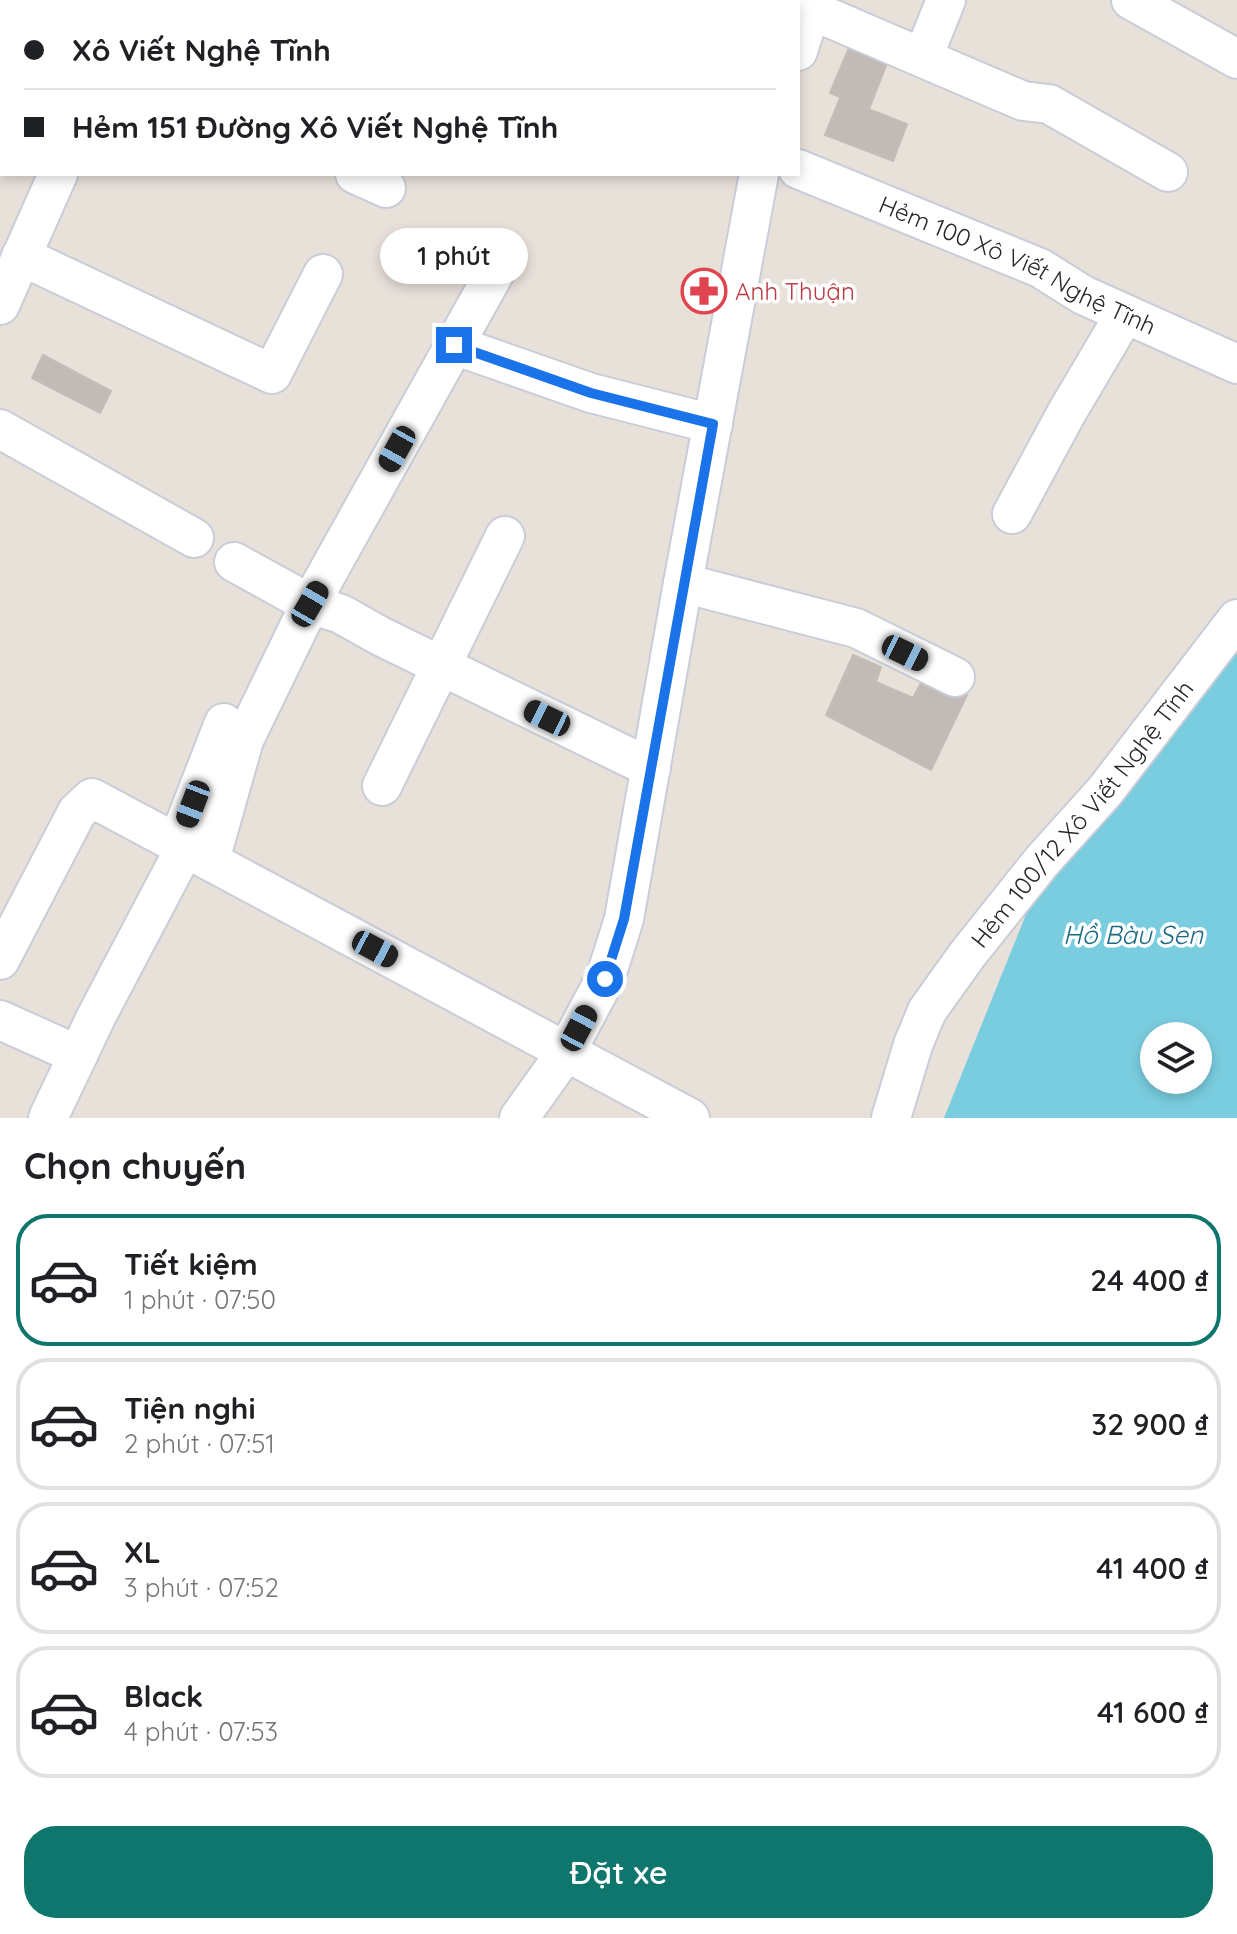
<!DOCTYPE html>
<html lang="vi">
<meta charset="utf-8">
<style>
:root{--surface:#fff;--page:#f2f2f2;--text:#202124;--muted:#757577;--line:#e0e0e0;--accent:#0f766e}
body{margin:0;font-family:Quicksand,sans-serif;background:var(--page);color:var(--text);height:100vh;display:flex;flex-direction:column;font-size:30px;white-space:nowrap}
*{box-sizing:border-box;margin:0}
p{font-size:26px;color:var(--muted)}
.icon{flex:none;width:44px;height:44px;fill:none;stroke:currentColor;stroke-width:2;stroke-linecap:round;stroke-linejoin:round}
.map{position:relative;height:1118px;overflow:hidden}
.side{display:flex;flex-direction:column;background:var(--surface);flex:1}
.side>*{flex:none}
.banner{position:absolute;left:0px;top:0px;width:800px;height:176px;box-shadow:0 4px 12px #0003;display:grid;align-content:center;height:176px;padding:0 24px;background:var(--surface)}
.controls{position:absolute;left:1140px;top:1022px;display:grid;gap:16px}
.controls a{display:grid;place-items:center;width:72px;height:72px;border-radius:50%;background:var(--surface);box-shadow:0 4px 12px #0003;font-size:40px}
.end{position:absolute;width:36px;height:36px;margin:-18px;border:10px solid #1a73e8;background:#fff;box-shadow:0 0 0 4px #fff}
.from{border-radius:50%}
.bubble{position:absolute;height:56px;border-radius:28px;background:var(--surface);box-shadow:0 4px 12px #0003;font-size:26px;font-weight:600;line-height:56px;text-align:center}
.car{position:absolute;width:24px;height:48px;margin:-24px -12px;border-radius:10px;box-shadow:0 0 6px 2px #0007;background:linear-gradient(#222 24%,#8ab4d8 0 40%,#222 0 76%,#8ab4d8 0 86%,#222 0)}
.banner b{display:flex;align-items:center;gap:28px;height:76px;font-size:30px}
.banner b+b{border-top:2px solid var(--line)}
.banner i{width:20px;height:20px;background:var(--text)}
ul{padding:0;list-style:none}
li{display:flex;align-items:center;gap:24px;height:132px;margin:0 16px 12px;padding:0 8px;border:4px solid var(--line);border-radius:32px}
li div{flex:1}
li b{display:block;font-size:30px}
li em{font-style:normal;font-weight:600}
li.active{border-color:var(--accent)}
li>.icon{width:72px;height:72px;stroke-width:1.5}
h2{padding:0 24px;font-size:36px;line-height:96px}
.cta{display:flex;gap:16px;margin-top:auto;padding:16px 24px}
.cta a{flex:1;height:92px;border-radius:32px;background:var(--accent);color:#fff;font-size:32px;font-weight:600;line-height:92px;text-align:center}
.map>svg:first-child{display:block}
.water{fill:#79cddf;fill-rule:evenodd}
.building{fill:#c1bbb7;stroke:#c3bdb5;stroke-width:2}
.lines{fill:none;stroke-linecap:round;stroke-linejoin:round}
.minor-casing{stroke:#c9cdd8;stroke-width:42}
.minor{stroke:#fff;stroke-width:38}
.route{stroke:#1a73e8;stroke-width:10}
.labels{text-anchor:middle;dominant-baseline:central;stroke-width:7;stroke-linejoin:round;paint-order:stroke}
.street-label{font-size:24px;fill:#272727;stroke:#fff}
.health-label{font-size:24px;fill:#be3a42;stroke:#fff;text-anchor:start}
.water-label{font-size:26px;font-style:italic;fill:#1c6b86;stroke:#fff}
</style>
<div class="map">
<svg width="1237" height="1118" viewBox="0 0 1237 1118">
<rect width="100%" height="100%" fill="#e8e1da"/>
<!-- water -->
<path class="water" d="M1237,642v476h-293l91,-226zM1154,1036h44v44h-44z"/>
<!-- building -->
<path class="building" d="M853,38l38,15 -22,56 -39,-16z
M840,98l67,26 -14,37 -68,-26z
M43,355l68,36 -11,22 -68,-35z
M853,655l28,12 -5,15 37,16 12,-23 42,20 -36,75 -105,-55z"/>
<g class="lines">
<!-- minor casing -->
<g class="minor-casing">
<g id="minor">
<path d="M422,0l4,2"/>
<path d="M544,0l5,2"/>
<path d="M1131,0l106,59"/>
<path d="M137,2l1,-2"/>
<path d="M811,10l212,91 26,3 119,68"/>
<path d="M798,51l16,-51"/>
<path d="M923,57l23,-57"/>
<path id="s1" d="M798,169l242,99 43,27 154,69"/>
<path d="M355,174l31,14"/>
<path d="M21,256l251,118 51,-100"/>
<path d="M0,305l58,-131"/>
<path d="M454,345l137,48 122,31"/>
<path d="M0,429l194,109"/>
<path d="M1012,514l55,-102 58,-98"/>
<path d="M234,562l76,42 31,10 39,22 271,132"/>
<path d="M683,583l173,45 99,49"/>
<path d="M382,786l123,-250"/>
<path d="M210,860l34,-120 66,-136 189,-339"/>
<path d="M0,960l77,-148 15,-14 598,320"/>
<path d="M0,1020l78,35"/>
<path d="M48,1118l49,-103 89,-169 -4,-15 42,-108 13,11"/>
<path d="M519,1118l47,-66 39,-73 19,-60 59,-336 76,-409"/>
<path id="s2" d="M891,1118l22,-73 14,-34 40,-56 75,-94 63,-70 132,-172"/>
</g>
</g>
<!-- minor -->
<use href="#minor" class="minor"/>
</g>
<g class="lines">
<!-- route -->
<path class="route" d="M454,345l137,48 122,31 -89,495 -19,60"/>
</g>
<!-- icons -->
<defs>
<g id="pharmacy-ring" transform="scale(2.3)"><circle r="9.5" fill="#fff" stroke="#e0444e" stroke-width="1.5"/><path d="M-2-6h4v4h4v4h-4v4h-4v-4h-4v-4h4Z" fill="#e0444e"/></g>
</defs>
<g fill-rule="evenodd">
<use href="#pharmacy-ring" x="704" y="291"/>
</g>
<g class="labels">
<!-- street labels -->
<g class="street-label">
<text stroke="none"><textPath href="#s1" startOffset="240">Hẻm 100 Xô Viết Nghệ Tĩnh</textPath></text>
<text stroke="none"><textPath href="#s2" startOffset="364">Hẻm 100/12 Xô Viết Nghệ Tĩnh</textPath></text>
</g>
<!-- health labels -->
<g class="health-label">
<text x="735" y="291">Anh Thuận</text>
</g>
<!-- water labels -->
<g class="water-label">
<text x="1133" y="934">Hồ Bàu Sen</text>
</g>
</g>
</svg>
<div class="controls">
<a><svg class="icon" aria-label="layers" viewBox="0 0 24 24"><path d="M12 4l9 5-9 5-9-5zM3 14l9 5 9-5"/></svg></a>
</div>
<i class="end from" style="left:605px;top:979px"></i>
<i class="end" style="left:454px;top:345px"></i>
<div class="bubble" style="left:380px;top:228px;width:148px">1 phút</div>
<i class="car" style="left:397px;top:449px;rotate:209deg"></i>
<i class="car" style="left:310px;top:604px;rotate:30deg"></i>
<i class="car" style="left:905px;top:653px;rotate:116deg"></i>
<i class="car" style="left:547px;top:718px;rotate:296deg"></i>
<i class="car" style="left:193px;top:804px;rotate:201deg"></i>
<i class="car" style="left:375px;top:949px;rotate:118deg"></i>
<i class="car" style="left:579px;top:1028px;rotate:28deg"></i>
<div class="banner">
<b><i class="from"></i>Xô Viết Nghệ Tĩnh</b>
<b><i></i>Hẻm 151 Đường Xô Viết Nghệ Tĩnh</b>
</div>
</div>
<section class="side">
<h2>Chọn chuyến</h2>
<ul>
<li class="active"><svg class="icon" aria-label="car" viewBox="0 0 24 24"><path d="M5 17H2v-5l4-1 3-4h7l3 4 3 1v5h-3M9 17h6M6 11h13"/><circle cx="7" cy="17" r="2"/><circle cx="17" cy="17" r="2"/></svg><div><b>Tiết kiệm</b><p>1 phút · 07:50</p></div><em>24 400 ₫</em></li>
<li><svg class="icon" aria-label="car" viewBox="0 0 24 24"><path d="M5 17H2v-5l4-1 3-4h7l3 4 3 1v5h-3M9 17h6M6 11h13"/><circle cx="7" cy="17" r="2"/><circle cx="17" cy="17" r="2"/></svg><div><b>Tiện nghi</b><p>2 phút · 07:51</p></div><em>32 900 ₫</em></li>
<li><svg class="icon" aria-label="car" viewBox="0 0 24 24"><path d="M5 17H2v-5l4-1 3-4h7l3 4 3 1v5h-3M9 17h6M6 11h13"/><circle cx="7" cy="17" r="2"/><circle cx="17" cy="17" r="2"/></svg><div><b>XL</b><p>3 phút · 07:52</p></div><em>41 400 ₫</em></li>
<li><svg class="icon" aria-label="car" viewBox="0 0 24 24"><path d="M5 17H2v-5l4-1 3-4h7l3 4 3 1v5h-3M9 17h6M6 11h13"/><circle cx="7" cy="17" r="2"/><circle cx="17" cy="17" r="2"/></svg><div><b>Black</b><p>4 phút · 07:53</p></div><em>41 600 ₫</em></li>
</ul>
<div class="cta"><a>Đặt xe</a></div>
</section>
